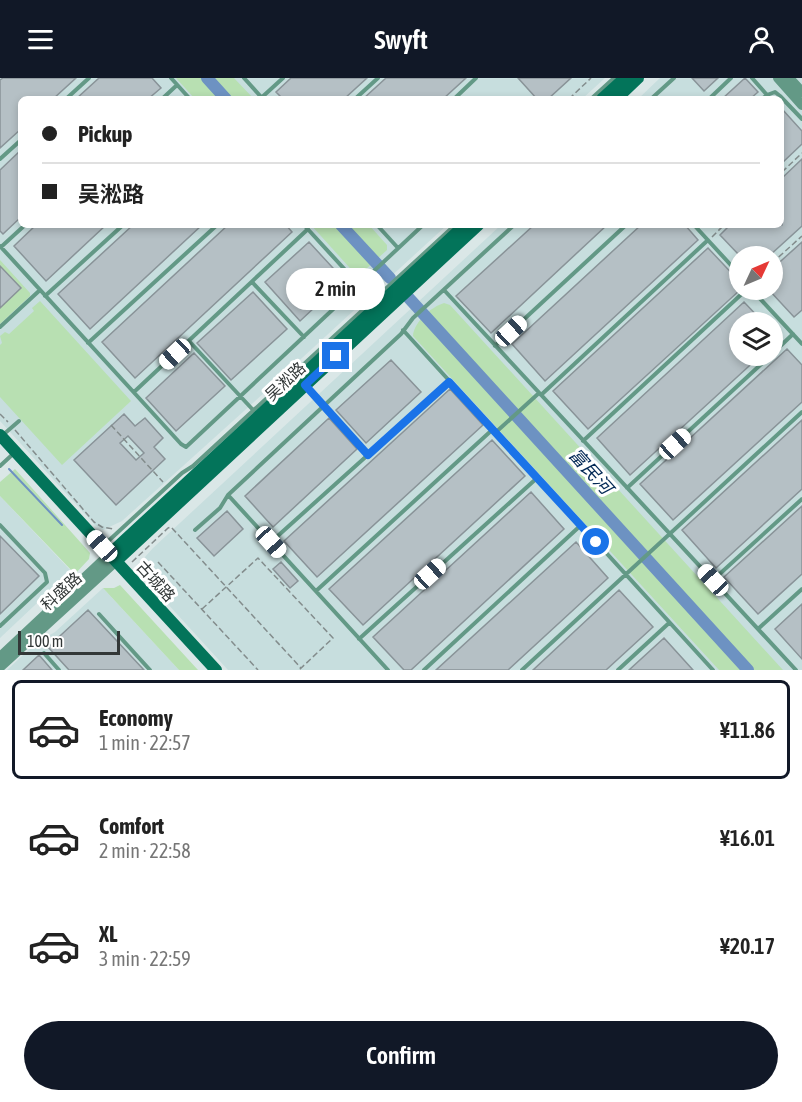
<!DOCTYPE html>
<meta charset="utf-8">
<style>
:root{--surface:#fff;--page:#f2f2f2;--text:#222;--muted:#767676;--line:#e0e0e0;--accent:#111827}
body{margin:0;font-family:"Asap Condensed","Noto Sans SC",sans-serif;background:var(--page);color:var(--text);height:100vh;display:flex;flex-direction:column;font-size:22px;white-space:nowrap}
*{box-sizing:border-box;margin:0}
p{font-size:20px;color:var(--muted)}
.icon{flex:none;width:33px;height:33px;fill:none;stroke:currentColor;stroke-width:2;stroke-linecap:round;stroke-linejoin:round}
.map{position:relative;height:592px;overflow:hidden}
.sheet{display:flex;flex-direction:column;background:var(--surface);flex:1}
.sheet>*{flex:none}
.guide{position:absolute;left:18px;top:18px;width:766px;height:132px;border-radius:9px;box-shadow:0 3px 9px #0003;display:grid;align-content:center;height:132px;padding:0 24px;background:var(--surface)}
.needle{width:39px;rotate:46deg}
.tools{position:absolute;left:729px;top:168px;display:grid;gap:12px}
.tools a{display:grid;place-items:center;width:54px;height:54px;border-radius:50%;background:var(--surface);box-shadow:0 3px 9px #0003;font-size:30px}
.scale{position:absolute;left:18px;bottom:15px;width:102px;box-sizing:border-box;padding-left:6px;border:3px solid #323737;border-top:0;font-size:16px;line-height:21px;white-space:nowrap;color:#323737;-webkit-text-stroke:4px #fff;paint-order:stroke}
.end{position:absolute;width:27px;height:27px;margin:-14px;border:8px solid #1a73e8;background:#fff;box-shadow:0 0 0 3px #fff}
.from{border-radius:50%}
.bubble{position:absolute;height:42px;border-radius:21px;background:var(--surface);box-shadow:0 3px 9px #0003;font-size:20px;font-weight:600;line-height:42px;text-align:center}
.car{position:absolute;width:18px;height:36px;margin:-18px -9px;border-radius:8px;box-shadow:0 0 4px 2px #0007;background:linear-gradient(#fff 24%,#345 0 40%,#fff 0 76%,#345 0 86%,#fff 0)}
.guide b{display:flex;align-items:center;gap:21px;height:57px;font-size:22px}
.guide b+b{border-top:2px solid var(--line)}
.guide i{width:15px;height:15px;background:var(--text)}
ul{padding:10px 0 0;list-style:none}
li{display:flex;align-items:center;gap:18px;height:99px;margin:0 12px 9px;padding:0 12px;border:3px solid transparent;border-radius:9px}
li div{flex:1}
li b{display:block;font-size:22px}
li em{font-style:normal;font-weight:600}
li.current{border-color:var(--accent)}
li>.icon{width:54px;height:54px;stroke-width:1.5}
.cta{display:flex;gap:12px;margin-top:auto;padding:12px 24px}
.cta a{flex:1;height:69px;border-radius:36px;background:var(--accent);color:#fff;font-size:24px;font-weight:600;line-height:69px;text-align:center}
header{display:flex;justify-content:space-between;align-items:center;height:78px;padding:0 24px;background:var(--accent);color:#fff;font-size:27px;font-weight:600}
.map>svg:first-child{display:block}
.built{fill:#c7dede;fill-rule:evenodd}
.green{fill:#b8e0b2}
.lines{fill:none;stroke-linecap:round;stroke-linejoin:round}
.stream{stroke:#6d92c2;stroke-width:2}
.river{stroke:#6d92c2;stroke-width:12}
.building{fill:#b5c0c5;stroke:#899398;stroke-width:1.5;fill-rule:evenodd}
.path{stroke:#838c8c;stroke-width:1.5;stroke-dasharray:6 3;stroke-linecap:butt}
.service{stroke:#639986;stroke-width:4}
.tertiary{stroke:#639986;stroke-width:10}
.secondary{stroke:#03745a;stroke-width:12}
.route{stroke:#1a73e8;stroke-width:8}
.labels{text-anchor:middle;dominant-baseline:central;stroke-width:6;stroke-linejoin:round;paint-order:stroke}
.street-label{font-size:16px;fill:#323737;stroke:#fff}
.water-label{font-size:18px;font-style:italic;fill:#022855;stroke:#fff}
</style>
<header><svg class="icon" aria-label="menu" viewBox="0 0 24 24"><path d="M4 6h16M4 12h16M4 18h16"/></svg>Swyft<svg class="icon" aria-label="person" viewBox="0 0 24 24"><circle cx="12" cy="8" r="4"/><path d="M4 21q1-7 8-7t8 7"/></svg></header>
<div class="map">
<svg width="802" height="592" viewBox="0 0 802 592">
<rect width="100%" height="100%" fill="#dae7e7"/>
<!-- built -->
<path class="built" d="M0,0h605l-23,21h-561v126h426l-193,177 -132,119 -19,9 -8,-5 -95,-104z
M660,0h142v592h-574l-83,-91 -3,-10 3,-12 8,-9 348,-323h281v-126h-144zM740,178h32v34h-32zM740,244h32v34h-32z
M0,418l71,75 -71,67z
M103,510l76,82h-172l30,-28 18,-10z"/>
<!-- green -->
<path class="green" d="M176,0h58l20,21h-59z
M311,147h58l18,20v5l-22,20 2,2 -9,5z
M0,182l30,33v3l-30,28z
M40,223l91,100 -69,64 -62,-68v-52l2,-2 -2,-7 5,-4 4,2 25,-23 -2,-3z
M444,225l6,2 333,365h-64l-306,-334c1,-14 18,-29 31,-33z
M15,391l75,84 -1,6 -14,15 -75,-78v-14z
M120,507l78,85h-19l-76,-82h11z"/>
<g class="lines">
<!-- stream -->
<path class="stream" d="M9,391l53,56"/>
<!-- river -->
<path class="river" d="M207,0l19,21
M341,147l49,53
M407,218l341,374"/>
</g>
<!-- building -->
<path class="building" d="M3,0h73l-23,21h-32v30l-21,19v-68z
M99,0h53l9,10 -13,11h-72z
M291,0h76l-23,21h-61l-7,-7z
M386,0h80l-23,21h-80z
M518,0h53l-23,21h-11z
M692,0h26l-14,13z
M745,0l13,14 -8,7h-28z
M782,31l20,22v13l-20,19z
M21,72v67l-18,17 -3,-3v-61z
M802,81v67l-33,30h-29l-20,-21 10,-10h52v-47z
M36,147h70l-60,56 -32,-35z
M133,147h69l-112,104 -32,-35z
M228,147h58l6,7 -157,146 -33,-36z
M534,147h73l-116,108 -35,-37z
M641,147h44l13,15 -153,141 -33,-37z
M309,164l35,38 -44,41 -35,-39z
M802,164v68l-8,7 -25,-27h3v-21z
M708,170l32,34v8l-152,139 -35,-38z
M0,188l21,22 -21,20z
M253,214l34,37 -56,51 -34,-37z
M744,224l19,20h-23v34h20l-130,119 -33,-37z
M787,271l15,16v37l-129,118 -33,-36z
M194,275l31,33 -49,45 -30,-33z
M391,282l30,32 -55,51 -30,-33z
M450,311l33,36 -166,152 -33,-36z
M124,336l11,12 10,-8 18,20 -9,9 11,12 -49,46 -42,-45zM128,358l16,17 -8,7 -16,-17z
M329,340l28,31 -84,78 -28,-31z
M802,342v69l-86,79 -34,-38z
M492,362l33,36 -162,149 -34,-36z
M531,414l33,37 -153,141h-7l-31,-33z
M802,428v68l-44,40 -34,-37z
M227,433l16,18 -29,27 -17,-18z
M0,458l39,40 -39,38z
M576,464l32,36 -100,92h-72z
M281,484l17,19 -8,7 -17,-19z
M619,512l34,37 -47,43h-73z
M802,526v55l-27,-30z
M88,532l56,60h-75l-21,-23z
M664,560l29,32h-64z
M39,577l13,15h-29z"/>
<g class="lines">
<!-- path -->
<path class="path" d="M569,21l22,-21
M782,94l20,-19
M712,159l12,-12
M772,185l30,-27
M0,336l8,8
M111,347l52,57
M15,352l79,92 8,5 11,2
M132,484l36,-34 3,-1 130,141
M158,484l100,108
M202,531l56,-51 75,80 -34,32"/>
<!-- service -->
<path class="service" d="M171,0l19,21
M244,0l18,20
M752,0l15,17 -5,4
M767,17l8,-3 5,4 22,23
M66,21l23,-21
M162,21l15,-14
M260,21l23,-21
M355,21l23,-21
M454,21l22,-21
M591,21l23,-21
M651,21l23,-21
M709,21l22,-21
M0,81l21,-19
M304,147l55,60
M377,147l21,23
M694,147l46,50
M0,168l181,198 5,3 237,-222
M1,169l24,-22
M252,204l52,55
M444,212l352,380
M752,212l50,54
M45,218l78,-71
M0,249l40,-37
M403,252l310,340
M189,263l65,70
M88,265l129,-118
M495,268l131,-121
M772,276l21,-20
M308,310l60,67
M134,314l174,-163
M541,317l167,-155
M495,355l44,-40
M4,356l15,-13
M583,363l163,-151
M0,388l13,-12
M627,410l143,-132
M228,417l160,175
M0,447l45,48 2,9 -47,44
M195,452l25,-22 8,-13 173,-161 12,-16 101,-93
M271,464l178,-160
M104,467l78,-72 11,-7 262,-241
M713,502l89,-81
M316,513l176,-161
M99,536l51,56
M758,551l44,-40
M359,561l178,-161
M44,575l15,17
M424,592l156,-144
M522,592l280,-258
M618,592l51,-47"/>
<!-- tertiary -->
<path class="tertiary" d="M778,0l24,27
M789,0l13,14
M0,579l110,-103
M0,589l116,-106"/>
<!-- secondary -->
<path class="secondary" d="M602,21l23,-21
M616,21l22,-21
M0,357l216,235
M110,476l355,-329
M116,483l362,-336"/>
</g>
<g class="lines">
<!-- route -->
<path class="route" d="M336,278l-31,29 63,70 81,-73 147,160"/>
</g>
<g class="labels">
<!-- street labels -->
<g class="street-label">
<text transform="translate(285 303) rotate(-43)">吴淞路</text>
<text transform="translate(156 503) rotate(48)">古城路</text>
<text transform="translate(61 513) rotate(-42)">科盛路</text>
</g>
<!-- water labels -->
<g class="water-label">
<text transform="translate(591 393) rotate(48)">富民河</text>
</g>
</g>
</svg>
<div class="tools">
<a><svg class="needle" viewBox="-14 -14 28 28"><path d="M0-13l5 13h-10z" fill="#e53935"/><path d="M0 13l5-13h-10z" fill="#767676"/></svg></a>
<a><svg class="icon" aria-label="layers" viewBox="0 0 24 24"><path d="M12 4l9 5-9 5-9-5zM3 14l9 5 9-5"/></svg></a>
</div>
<div class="scale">100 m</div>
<i class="end from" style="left:596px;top:464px"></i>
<i class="end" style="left:336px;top:278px"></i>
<div class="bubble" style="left:286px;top:190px;width:99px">2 min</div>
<i class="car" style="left:511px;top:253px;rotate:47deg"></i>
<i class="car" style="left:175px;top:276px;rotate:227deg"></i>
<i class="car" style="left:675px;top:366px;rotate:48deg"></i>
<i class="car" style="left:271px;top:464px;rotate:138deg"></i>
<i class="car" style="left:102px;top:468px;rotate:317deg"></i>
<i class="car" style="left:430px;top:496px;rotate:48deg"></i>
<i class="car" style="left:713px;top:502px;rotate:317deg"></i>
<div class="guide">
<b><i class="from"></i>Pickup</b>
<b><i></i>吴淞路</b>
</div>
</div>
<section class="sheet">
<ul>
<li class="current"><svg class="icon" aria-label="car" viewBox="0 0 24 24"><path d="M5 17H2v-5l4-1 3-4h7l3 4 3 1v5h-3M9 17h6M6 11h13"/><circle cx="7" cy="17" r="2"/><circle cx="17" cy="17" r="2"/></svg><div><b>Economy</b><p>1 min · 22:57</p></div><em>¥11.86</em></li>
<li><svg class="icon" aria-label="car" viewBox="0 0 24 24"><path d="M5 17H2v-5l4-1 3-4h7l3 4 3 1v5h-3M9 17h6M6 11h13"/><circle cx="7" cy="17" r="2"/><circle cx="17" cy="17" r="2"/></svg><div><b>Comfort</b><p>2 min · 22:58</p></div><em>¥16.01</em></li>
<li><svg class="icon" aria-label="car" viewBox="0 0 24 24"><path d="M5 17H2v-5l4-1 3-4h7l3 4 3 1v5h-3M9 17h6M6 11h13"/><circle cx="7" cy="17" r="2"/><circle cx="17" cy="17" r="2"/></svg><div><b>XL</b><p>3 min · 22:59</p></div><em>¥20.17</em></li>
</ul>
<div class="cta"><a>Confirm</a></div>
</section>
